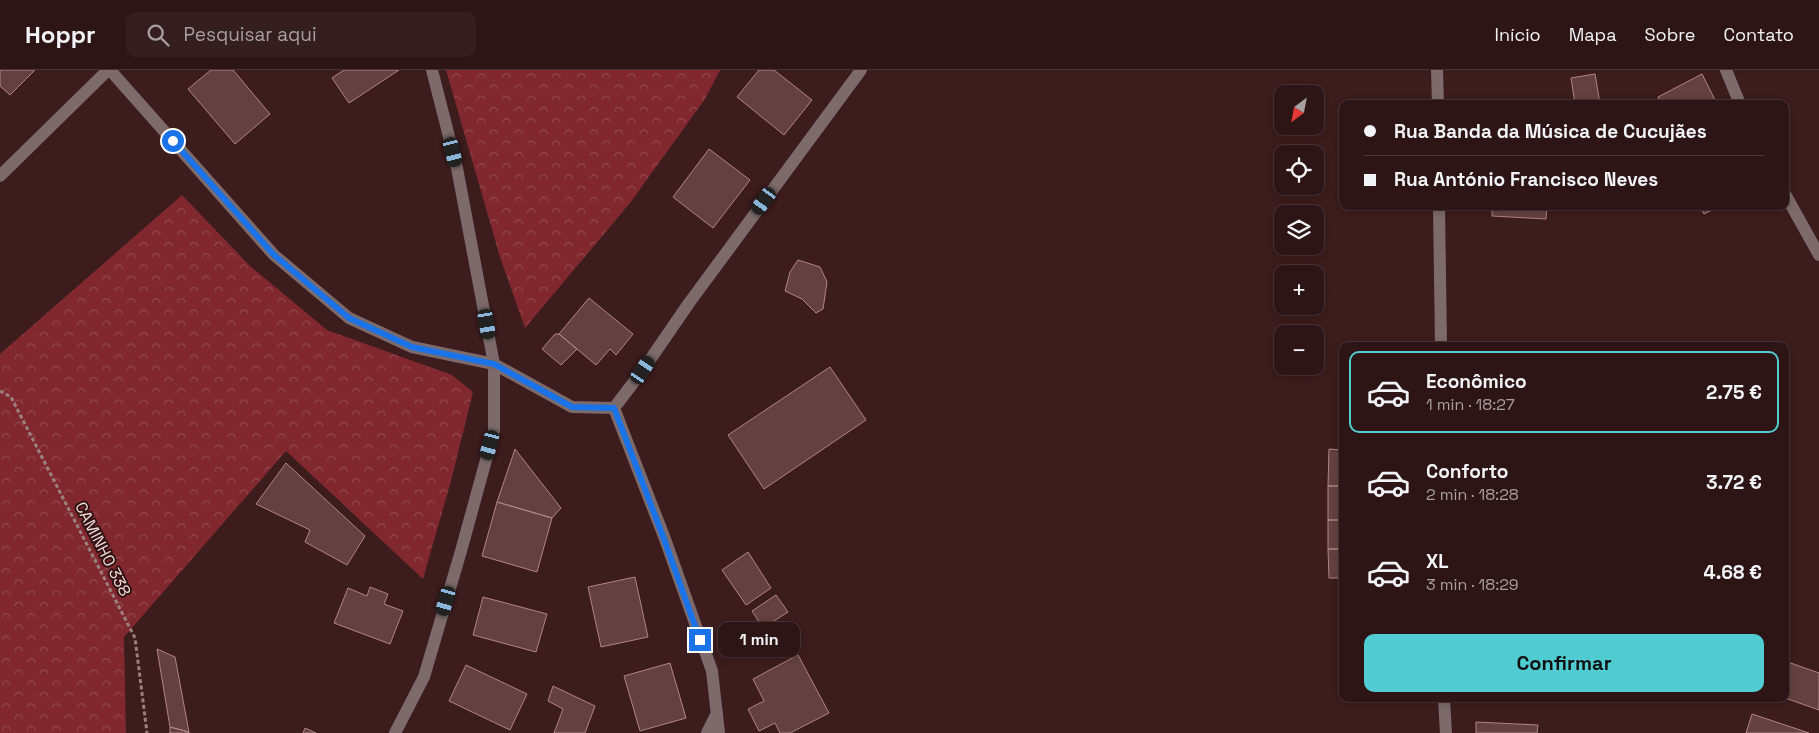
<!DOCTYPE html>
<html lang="pt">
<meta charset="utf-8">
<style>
:root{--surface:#2d1516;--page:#351e1f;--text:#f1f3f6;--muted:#a79fa1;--line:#483435;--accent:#51ccd2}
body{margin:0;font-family:"Space Grotesk",sans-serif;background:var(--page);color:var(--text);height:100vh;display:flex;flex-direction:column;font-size:19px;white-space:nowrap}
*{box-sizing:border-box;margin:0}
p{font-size:16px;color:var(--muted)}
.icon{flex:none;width:28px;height:28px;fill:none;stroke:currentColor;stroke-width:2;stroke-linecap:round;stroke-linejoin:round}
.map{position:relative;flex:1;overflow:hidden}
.details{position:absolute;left:1339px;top:272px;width:450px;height:360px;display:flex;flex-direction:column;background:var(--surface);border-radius:10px;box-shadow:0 2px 8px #0003,0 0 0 1px var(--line)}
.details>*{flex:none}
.hud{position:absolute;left:1339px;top:30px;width:450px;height:110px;border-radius:10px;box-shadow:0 2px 8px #0003,0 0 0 1px var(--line);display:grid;align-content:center;height:110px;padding:0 25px;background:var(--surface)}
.needle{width:32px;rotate:212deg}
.tools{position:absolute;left:1274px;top:15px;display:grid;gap:10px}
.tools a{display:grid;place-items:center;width:50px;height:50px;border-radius:10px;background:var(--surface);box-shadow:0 2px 8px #0003,0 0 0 1px var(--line);font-size:25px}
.end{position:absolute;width:22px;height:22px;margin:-11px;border:6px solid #1a73e8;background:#fff;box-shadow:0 0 0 2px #fff}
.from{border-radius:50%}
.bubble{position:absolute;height:35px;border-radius:10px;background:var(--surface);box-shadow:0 2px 8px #0003,0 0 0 1px var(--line);font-size:16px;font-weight:700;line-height:35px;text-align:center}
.car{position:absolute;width:15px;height:30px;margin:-15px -8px;border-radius:6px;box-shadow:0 0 4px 1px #0007;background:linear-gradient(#222 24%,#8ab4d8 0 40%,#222 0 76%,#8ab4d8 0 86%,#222 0)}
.hud b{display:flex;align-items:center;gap:18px;height:48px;font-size:19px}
.hud b+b{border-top:1px solid var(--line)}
.hud i{width:12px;height:12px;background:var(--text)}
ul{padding:9px 0 0;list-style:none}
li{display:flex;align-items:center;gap:15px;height:82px;margin:0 10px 8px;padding:0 15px;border:2px solid transparent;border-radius:10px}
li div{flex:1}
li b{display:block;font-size:19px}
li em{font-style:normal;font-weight:700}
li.active{border-color:var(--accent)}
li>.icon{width:45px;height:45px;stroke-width:1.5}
.action{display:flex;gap:10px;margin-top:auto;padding:10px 25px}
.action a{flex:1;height:58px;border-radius:10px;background:var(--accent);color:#111;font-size:20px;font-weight:700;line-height:58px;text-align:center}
header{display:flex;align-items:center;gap:30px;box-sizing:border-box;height:70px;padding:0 25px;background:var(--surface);border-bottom:1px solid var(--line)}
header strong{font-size:24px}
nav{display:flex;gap:28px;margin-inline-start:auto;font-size:18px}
.search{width:350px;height:45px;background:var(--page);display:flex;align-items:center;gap:12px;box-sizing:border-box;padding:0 18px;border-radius:10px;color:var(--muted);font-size:19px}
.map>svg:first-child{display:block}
.forest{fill:url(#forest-crowns)}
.building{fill:#644141;stroke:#af8686}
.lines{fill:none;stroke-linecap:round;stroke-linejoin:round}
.path{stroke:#9b8080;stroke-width:3;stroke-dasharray:4 2.5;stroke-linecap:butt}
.minor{stroke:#7d6b6b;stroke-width:12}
.route{stroke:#1a73e8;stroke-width:6}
.labels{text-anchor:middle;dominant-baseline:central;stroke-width:4;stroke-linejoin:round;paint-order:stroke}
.street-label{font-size:16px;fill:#f3dddc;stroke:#311213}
</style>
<header>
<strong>Hoppr</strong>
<div class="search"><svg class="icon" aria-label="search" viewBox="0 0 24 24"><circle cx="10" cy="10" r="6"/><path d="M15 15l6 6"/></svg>Pesquisar aqui</div>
<nav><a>Início</a><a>Mapa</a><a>Sobre</a><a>Contato</a></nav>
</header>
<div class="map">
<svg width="1819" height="663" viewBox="0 0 1819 663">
<defs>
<pattern id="forest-crowns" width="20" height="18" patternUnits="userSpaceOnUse" patternTransform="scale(1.25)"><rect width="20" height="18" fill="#81282f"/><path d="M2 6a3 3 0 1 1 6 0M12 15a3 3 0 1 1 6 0" fill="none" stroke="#93474d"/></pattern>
</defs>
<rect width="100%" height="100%" fill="#3c1c1d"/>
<!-- forest -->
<path class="forest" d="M446,0h274l-15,29 -75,104 -105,125 -25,-71z
M182,125l68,71 77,64 125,45 21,17 -22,89 -28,98 -137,-128 -162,186 2,96h-126v-379z"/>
<!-- building -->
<path class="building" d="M0,0h35l-25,25 -10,-9z
M211,0h22l37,44 -35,30 -47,-55z
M344,0h55l-50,33 -17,-25z
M759,0h15l38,30 -28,35 -47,-38z
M1595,4l5,30h-25l-4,-26z
M1702,4l15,30h-56l-3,-7z
M709,79l41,31 -37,48 -40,-31z
M1492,136h55l-1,13 -54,-3z
M1700,136h20l-16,8z
M798,190l22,7 7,15 -4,27 -7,4 -14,-14 -17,-8 5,-19z
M589,228l44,36 -17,21 -6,-6 -14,16 -37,-31z
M555,264h4l18,15 -16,16 -19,-16z
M830,297l36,53 -102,69 -36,-54z
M515,379l46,59 -9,10 -55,-16z
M1329,379l13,1v36h-14z
M286,393l79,73 -18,29 -42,-23 5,-12 -54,-26z
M1328,416h14v34h-14z
M497,432l55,16 -15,54 -55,-16z
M1328,450h14v29h-14z
M1328,479h14v29h-13z
M748,482l23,36 -25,17 -24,-35z
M635,507l13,60 -47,10 -13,-60z
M370,517l18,7 -4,10 19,7 -13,33 -56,-21 14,-35 19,8z
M776,525l12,17 -25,16 -11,-17z
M483,527l64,17 -11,38 -63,-17z
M157,579l18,8 14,75 -19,-5z
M798,585l31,58 -39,20h-10l-5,-10 -16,8 -11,-22 16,-8 -11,-22z
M1785,591l34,12v37l-34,-12z
M670,593l16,55 -46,13 -16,-55z
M466,595l61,29 -17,36 -61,-29z
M553,616l42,20 -10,27h-31l9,-24 -15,-8z
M1752,644l57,19h-63z
M1476,652l62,3 -1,8h-61z
M170,657l19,5v1h-19z
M305,658l11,5h-13z"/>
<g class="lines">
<!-- path -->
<path class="path" d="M0,321l11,6 124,241 12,95"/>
<!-- minor -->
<path class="minor" d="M110,0l164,185 75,63 63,29 82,17 78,43 42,1 29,-38 46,-67 172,-233
M1437,0l1,34
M1726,0l14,34
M0,106l108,-106
M1785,124l34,61
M1439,136l2,140
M614,338l51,131 47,132 7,62
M1444,629l2,34
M395,663l29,-56 37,-126 33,-120v-67l-37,-196 -25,-98
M707,663l10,-20"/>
</g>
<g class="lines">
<!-- route -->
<path class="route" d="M173,71l101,114 75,63 63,29 82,17 78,43 42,1 50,131 36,101"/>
</g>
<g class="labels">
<!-- street labels -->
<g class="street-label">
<text transform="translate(103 479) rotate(63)">CAMINHO 338</text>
</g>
</g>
</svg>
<div class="tools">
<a><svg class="needle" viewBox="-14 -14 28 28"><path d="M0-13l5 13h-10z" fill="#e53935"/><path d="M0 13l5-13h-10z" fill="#a79fa1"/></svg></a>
<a><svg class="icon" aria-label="locate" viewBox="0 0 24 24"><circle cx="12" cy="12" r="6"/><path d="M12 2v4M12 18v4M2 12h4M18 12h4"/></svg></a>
<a><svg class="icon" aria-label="layers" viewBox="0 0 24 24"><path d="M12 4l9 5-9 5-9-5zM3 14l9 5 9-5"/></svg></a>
<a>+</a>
<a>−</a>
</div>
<i class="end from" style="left:173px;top:71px"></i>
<i class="end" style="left:700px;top:570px"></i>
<div class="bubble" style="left:718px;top:552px;width:82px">1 min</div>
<i class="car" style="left:453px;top:82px;rotate:166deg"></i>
<i class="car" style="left:764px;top:131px;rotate:216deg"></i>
<i class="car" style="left:487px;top:254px;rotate:170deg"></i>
<i class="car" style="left:643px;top:300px;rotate:34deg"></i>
<i class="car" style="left:490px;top:375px;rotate:195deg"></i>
<i class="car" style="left:446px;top:531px;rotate:196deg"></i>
<div class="hud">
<b><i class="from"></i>Rua Banda da Música de Cucujães</b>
<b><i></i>Rua António Francisco Neves</b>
</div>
<section class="details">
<ul>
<li class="active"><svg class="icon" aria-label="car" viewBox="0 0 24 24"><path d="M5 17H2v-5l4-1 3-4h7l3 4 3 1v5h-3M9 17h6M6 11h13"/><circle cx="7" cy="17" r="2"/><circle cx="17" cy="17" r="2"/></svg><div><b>Econômico</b><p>1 min · 18:27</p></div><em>2.75 €</em></li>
<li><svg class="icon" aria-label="car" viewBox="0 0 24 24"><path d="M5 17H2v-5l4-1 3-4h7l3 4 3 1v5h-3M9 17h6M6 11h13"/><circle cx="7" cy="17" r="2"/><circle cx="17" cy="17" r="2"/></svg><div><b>Conforto</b><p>2 min · 18:28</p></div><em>3.72 €</em></li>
<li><svg class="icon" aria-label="car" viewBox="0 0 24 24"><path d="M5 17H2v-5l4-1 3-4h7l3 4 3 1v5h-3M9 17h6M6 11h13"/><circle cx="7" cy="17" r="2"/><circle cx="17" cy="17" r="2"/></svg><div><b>XL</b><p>3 min · 18:29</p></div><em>4.68 €</em></li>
</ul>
<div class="action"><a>Confirmar</a></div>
</section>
</div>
